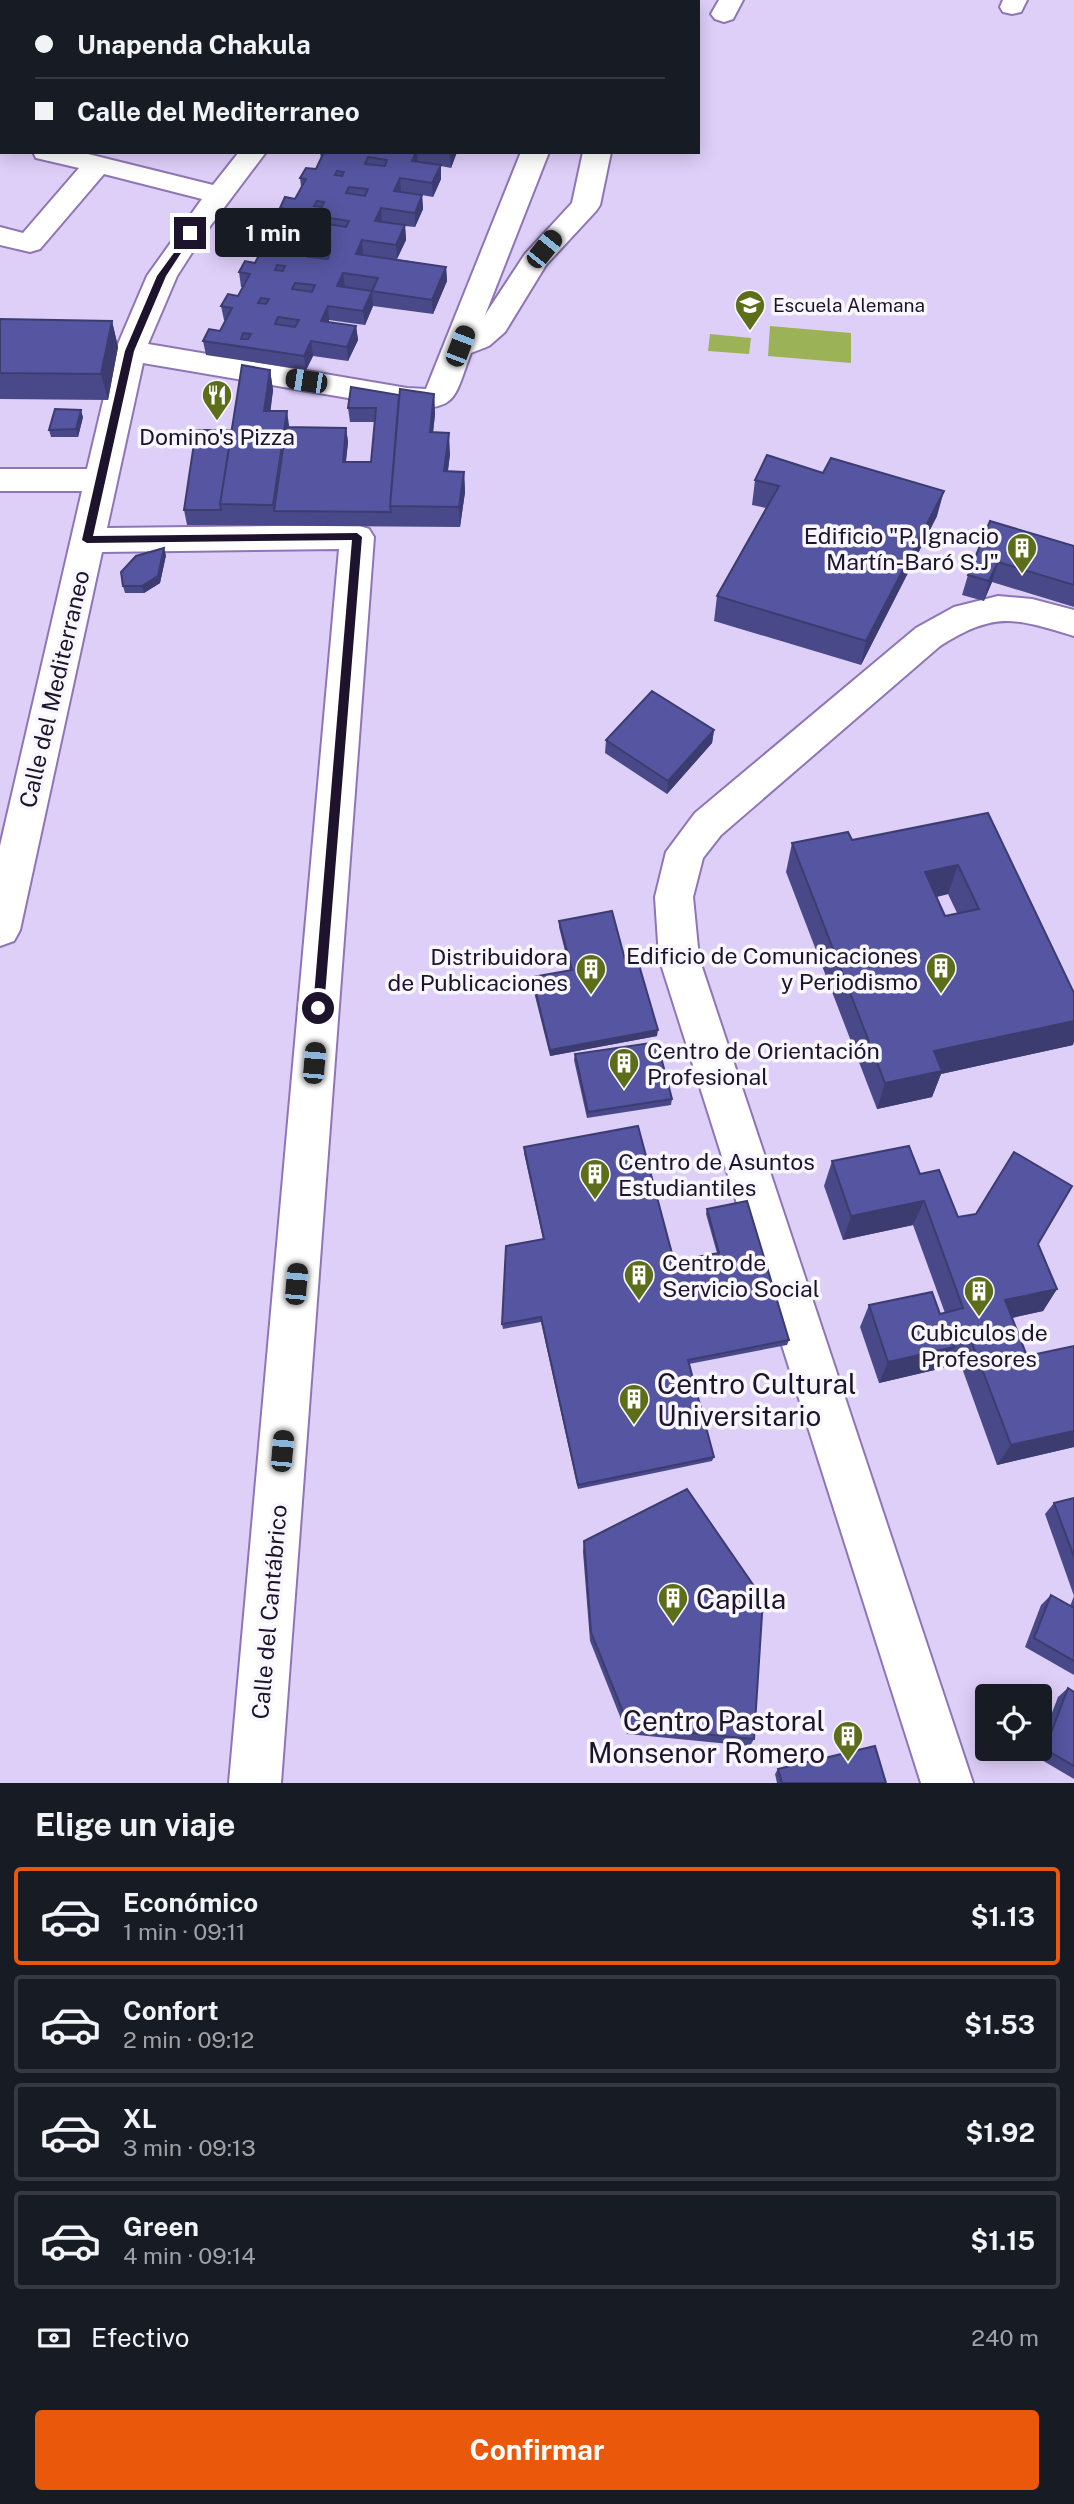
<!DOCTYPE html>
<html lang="es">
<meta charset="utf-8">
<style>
:root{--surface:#171b24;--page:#242831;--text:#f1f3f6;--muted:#9ea1a6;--line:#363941;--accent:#ea580c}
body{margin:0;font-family:"Public Sans",sans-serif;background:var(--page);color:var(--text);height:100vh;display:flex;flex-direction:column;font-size:26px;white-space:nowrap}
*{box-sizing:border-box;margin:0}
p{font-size:23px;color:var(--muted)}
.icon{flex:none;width:38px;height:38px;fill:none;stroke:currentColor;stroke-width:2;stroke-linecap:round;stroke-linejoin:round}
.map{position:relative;height:1783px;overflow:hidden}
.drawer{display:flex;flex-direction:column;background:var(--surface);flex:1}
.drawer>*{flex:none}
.guide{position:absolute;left:0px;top:0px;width:700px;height:154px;box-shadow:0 4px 18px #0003;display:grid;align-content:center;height:154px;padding:0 35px;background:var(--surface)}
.controls{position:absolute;left:975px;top:1684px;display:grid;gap:14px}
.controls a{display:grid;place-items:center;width:77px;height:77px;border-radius:7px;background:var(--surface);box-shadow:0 4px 18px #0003;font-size:35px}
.end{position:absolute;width:32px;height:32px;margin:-16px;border:9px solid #1d132c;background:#fff;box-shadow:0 0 0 4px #fff}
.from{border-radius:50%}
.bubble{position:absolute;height:49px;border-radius:7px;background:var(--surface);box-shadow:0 4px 18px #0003;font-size:23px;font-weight:700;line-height:49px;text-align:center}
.car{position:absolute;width:21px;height:42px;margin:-21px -10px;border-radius:9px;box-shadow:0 0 5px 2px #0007;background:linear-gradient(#222 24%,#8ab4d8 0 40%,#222 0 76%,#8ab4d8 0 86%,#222 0)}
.guide b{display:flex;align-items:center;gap:24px;height:66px;font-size:26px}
.guide b+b{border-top:2px solid var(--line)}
.guide i{width:18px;height:18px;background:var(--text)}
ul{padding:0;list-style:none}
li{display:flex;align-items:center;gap:21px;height:98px;margin:0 14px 10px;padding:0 21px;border:4px solid var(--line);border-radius:7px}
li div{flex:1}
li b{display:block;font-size:26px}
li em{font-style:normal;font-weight:700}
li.current{border-color:var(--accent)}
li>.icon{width:63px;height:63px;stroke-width:1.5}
h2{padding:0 35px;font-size:32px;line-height:84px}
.pay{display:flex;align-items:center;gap:18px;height:77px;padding:0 35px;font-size:26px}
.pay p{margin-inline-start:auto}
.button{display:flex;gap:14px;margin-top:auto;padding:14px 35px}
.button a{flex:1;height:80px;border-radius:7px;background:var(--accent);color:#fff;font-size:28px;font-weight:700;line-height:80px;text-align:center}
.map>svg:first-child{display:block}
.water{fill:#9cb257}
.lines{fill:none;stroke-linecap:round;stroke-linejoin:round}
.minor-casing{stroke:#8e76b6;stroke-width:4}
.minor{fill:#fff;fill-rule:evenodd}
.wall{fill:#49498a;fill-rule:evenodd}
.shaded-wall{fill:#3c3c71}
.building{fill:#5555a1;stroke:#3c3c71;stroke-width:2;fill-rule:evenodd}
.route{fill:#1d132c}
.labels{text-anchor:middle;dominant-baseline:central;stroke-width:7;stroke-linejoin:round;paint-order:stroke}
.far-poi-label{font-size:19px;fill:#1d132c;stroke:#f9f7fe;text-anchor:start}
.poi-label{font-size:23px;fill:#1d132c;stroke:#f9f7fe;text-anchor:end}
.street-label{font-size:23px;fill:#1d132c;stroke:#f9f7fe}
.near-poi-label{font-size:28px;fill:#1d132c;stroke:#f9f7fe;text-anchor:start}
</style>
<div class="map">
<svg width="1074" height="1783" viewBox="0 0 1074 1783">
<rect width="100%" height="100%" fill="#decff9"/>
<!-- water -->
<path class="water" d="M770,326l81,7v30l-83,-7z
M710,334l41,4 -2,16 -41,-3z"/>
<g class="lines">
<!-- minor casing -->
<g class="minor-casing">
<path id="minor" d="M355,0h24l-25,2z
M719,0h24l-10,19 -9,3 -9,-3 -4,-5z
M1003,0h24l-6,12 -9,2 -9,-2 -3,-5z
M0,133h2v16h-2z
M33,152h47l133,33 26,-33h27l-64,85 -25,39 -29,68 259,44 19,1 95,-237h28l-64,163 40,-61 47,-51 11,-51h28l-11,53 -4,6 -50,54 -41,67 -16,14 -18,7c-17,44 -12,57 -64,55l-264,-45 -36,165 250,-3 12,4 5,8 -93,1246h-52l110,-1234 -237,3 -82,378 -6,11 -14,5v-100l82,-355h-82v-22h87l28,-118 32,-75 55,-77 -98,-25 -64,75 -10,3 -30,-7v-18l23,6 56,-65 -43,-10z
M998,596l34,3 42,11v26c-60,-18 -78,-25 -134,10l-219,189 -18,23 -10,39 6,61 274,825h-52l-262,-825 -4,-61 11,-45 29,-39 221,-185 38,-21z"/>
</g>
<!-- minor -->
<use href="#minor" class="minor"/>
</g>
<!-- wall -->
<path class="wall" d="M320,152h137l-6,16 -10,-2v13l-8,18 -11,-2 1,14 -8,18 -10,-1 1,14 -9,19 49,8 1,14 -14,33 -60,-8 -8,19 -36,-5v2l27,4 2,14 -10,21 -35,-5 -7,14 -100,-15 -3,-14 17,-10 5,-10 -1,-1 -3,-14 17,-10 5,-9h-2l-2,-15 16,-9 6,-11 -2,-12 16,-10 6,-12 -1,-10 15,-9 6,-12 -1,-9 16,-9 5,-10z
M0,319l112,2 6,26 -10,53 -108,-1z
M270,370l3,20 -3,21 19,16 57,1 2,14 -2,20h25l4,-40h-25l-2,-14 51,-13 35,-1 1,20 -2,18 17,22 -2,17 16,1 1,20 -5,35 -273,-2 -3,-15z
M83,417l-5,20h-27l-2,-7z
M823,473l114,43 -76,149 -147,-44 3,-25 49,-88 -14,-3 3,-25z
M990,521l84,25v61l-82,-25 -8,19 -22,-6 6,-20z
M166,555l-6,28 -16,10h-19l-2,-7z
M714,730l-2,13 -45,51 -62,-41 1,-13z
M988,813l85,232 -132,29 -9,23 -55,12 -91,-237 6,-29 60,-3zM948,894l9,19 -12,3 -8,-19z
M559,921l68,46 30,69 -107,20 -18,-72v-7l38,-6 -11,-44z
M575,1054l97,45 -1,6 -84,13 -13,-58z
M524,1147l150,114 43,-8 -11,-39 1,-5 82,131 -2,5 -98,19 25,93 -2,4 -134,28 -37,-167 -38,7 -1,-5 41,-85 -19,-86z
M832,1161l88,13 38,43 80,27 19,45 -14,22 -31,7 15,38 47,91 -77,18 -39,-108 -10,1 -5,10 -64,15 -19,-56 9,-22 71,9 5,-1 -32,-88 -70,15 -19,-54z
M1074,1498v98l-29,-82 9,-11z
M584,1541l170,198 -4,7 -123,-12 -37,-93 -7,-89z
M1051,1595l19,11 4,-10v79l-49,-28 16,-42z
M1068,1688l6,4v87l-39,-23 3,-8h2v-4l18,-47z
M778,1769l108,14h-109l-2,-9z"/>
<!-- shaded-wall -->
<path class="shaded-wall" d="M296,0h12v2h-14z
M416,152h1l1,11 -6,-2z
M450,152h7l-6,16 -1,-15z
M441,165v14l-8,18 -1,-14z
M400,178l1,14 -7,-1z
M422,195l1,14 -8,18v-14z
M381,208l1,15 -7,-2z
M405,225l1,15 -9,19 -1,-14z
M362,240l1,14h-7z
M446,267l1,14 -14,33 -1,-14z
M343,273l2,14 -8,-1z
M372,291l1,15 -8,19 -2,-14z
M328,306l1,14 -6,15 -2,-14z
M112,321l6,26 -10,53 -7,-26z
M356,326l2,14 -10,21 -1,-14z
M311,341l2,15 -7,14 -2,-14z
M270,370l3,20 -5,42 -4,-21z
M434,394l1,20 -4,38 -1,-20z
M81,410l2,7 -5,20 -2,-8z
M287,411l3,21 -16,79 -1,-6z
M346,428l2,14 -4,34 -1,-14z
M449,433l1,21 -5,37 -1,-20z
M464,472l1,20 -5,35 -1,-20z
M944,491l-7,25 -76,149 5,-24z
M164,548l2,7 -6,28 -16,10 -2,-7z
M998,562l-6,20 -8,19 5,-20z
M714,730l-2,13 -45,51 1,-13z
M958,865l-10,29 -32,7 9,-29z
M1074,1021v21l-1,3 -132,29 -9,23 -55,12 8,-26 49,-32z
M658,1030l-1,6 -107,20v-6z
M924,1201l-11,24 -70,15 8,-24z
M1057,1289l-14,22 -51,11 13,-22z
M954,1347l-11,21 -64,15 9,-21z
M1074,1431v16l-77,18 14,-20z"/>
<!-- building -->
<path class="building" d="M192,0h104l-2,2h-104z
M324,152h92l-4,9 29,4 -9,18 -32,-5 -6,13 28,4 -7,18 -34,-5 -6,13 30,4 -9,20 -34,-5 -6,14 90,13 -14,33 -60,-9 -9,20 -35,-5 -7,15 35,5 -9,21 -36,-6 -7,15 -101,-15 6,-12 11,2 12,-23 -11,-2 7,-12 10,2 12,-22 -11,-2 6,-11 10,2 11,-22 -7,-1 6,-11 10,1 11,-21 -6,-1 5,-11 10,2 11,-20 -6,-1 6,-10 10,1zM368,157l19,3 -2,6 -20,-2zM337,171l7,1 -2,4 -7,-1zM349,187l19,2 -3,7 -19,-3zM317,201l7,1 -2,5 -8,-1zM330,218l19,3 -3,6 -19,-3zM297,233l8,1 -3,4 -8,-1zM311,250l19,3 -2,6 -20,-2zM277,265l8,1 -2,5 -8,-1zM343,273l35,5 -6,13 -35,-5zM295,283l20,2 -3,7 -20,-3zM261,298l8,1 -3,5 -8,-1zM278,317l21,3 -4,7 -20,-3zM243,333l8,1 -3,5h-7z
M0,319l112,2 -11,53 -101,-1z
M242,365l28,5 -6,41h23l-14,94 -53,-1z
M351,387l48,8 -9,111 1,6 -117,-1 12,-84 60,1 -3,34h28l5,-54h-28z
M400,389l34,5 -4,38 19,1 -5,38 20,1 -5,35 -69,-1z
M55,409l26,1 -5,19 -27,1z
M196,430h36l-12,74 1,6h-37z
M767,455l56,18 8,-15 113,33 -78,150 -149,-45 62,-110 -24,-6z
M990,521l84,25v39l-76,-23 -9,19 -21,-6z
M164,548l-6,28 -16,10h-19l-2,-14 15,-16z
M652,691l62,39 -46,51 -62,-41z
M988,813l86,180v28l-140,30 8,20 -57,12 -93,-240 56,-11 4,8zM958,865l21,44 -34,7 -20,-44z
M612,911l15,56 12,-2 19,65 -108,20 -18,-73 40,-7 -13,-49z
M657,1042l15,57 -84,13 -13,-58z
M638,1126l36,135 45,-8 -12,-44 40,-8 42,139 -101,20 26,97 -136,28 -37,-168 -39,7 4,-78 38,-7 -20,-92z
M909,1146l11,28 19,-4 19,47 18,-3 38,-62 58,34 -34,58 19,45 -52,11 22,56 47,-10v85l-63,14 -42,-110 -18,3 3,9 -66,15 -19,-57 63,-13 8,22 23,-6 -39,-107 -73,15 -19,-55z
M687,1489l76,110 -9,140 -125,-12 -38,-95 -7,-91z
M1074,1498v59l-20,-54z
M1051,1595l23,13v53l-40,-23z
M1068,1688l6,4v74l-29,-17z
M875,1746l11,37h-104l-4,-14z"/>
<!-- route -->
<path class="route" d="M190,231l4,2 -28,43 -32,75 -41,185 264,-3 5,4 -38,471 -6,5 -5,-5 39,-468 -265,3 -5,-3 43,-189 32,-75z"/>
<!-- icons -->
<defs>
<g id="university-pin" transform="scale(1.575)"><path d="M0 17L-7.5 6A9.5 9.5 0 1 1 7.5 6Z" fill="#5d6e1b" stroke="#f9f7fe"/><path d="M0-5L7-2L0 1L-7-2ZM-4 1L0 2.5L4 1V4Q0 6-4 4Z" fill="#fff"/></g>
<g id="restaurant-pin" transform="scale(1.575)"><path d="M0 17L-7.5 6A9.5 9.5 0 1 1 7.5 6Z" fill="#5d6e1b" stroke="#f9f7fe"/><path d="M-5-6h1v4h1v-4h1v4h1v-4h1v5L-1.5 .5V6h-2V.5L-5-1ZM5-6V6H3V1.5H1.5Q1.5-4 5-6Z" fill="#fff"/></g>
<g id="building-pin" transform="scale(1.575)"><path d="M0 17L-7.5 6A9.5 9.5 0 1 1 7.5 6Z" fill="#5d6e1b" stroke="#f9f7fe"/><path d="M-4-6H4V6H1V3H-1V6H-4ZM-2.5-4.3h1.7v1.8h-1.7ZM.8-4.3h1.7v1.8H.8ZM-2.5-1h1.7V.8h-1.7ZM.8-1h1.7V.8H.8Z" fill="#fff"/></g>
</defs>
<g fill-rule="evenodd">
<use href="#university-pin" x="750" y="305"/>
<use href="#restaurant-pin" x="217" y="395"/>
<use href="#building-pin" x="1022" y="548"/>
<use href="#building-pin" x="941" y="968"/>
<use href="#building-pin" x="591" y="969"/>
<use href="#building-pin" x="624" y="1063"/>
<use href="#building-pin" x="595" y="1174"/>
<use href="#building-pin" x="639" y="1275"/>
<use href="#building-pin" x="979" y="1291"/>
<use href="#building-pin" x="634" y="1399"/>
<use href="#building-pin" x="673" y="1598"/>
<use href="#building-pin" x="848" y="1736"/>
</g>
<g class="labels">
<!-- far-poi labels -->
<g class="far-poi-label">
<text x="773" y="305">Escuela Alemana</text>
</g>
<!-- poi labels -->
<g class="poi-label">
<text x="217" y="436" text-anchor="middle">Domino's Pizza</text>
<text x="999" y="535">Edificio "P. Ignacio<tspan x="999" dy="26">Martín-Baró S.J"</tspan></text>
<text x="918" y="955">Edificio de Comunicaciones<tspan x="918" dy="26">y Periodismo</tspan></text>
<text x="568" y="956">Distribuidora<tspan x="568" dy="26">de Publicaciones</tspan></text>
<text x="647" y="1050" text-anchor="start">Centro de Orientación<tspan x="647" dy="26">Profesional</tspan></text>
<text x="618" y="1161" text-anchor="start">Centro de Asuntos<tspan x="618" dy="26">Estudiantiles</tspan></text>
<text x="662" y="1262" text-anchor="start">Centro de<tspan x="662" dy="26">Servicio Social</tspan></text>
<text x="979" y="1332" text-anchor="middle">Cubiculos de<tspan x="979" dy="26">Profesores</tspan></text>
</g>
<!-- street labels -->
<g class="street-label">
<text transform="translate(54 689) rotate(-77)">Calle del Mediterraneo</text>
<text transform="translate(269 1612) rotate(-85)">Calle del Cantábrico</text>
</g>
<!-- near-poi labels -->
<g class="near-poi-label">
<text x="657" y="1383">Centro Cultural<tspan x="657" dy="32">Universitario</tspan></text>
<text x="696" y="1598">Capilla</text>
<text x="825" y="1720" text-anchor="end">Centro Pastoral<tspan x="825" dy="32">Monsenor Romero</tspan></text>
</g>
</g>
</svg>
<div class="controls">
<a><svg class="icon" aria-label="locate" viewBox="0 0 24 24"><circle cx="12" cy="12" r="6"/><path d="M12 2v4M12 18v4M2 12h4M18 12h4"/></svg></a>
</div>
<i class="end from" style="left:318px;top:1008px"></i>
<i class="end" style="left:190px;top:233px"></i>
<div class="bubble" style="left:215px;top:208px;width:116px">1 min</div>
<i class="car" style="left:544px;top:249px;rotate:39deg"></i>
<i class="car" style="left:460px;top:346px;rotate:21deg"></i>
<i class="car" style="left:306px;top:381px;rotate:279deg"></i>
<i class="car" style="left:314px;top:1063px;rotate:5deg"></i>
<i class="car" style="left:296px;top:1284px;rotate:5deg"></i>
<i class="car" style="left:282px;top:1451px;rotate:5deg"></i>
<div class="guide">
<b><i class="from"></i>Unapenda Chakula</b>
<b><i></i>Calle del Mediterraneo</b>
</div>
</div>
<section class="drawer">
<h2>Elige un viaje</h2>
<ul>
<li class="current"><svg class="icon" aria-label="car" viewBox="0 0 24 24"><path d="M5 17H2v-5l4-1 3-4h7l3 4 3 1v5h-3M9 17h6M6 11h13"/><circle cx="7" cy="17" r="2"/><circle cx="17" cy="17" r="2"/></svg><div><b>Económico</b><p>1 min · 09:11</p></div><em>$1.13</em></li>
<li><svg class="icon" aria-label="car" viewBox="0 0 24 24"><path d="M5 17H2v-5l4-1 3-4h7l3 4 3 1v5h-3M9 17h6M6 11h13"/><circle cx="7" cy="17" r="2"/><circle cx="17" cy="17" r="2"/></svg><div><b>Confort</b><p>2 min · 09:12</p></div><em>$1.53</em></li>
<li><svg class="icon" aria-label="car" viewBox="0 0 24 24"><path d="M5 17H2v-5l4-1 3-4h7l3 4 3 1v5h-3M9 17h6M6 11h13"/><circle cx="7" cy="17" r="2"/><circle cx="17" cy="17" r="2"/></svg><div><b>XL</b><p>3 min · 09:13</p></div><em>$1.92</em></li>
<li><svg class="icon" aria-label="car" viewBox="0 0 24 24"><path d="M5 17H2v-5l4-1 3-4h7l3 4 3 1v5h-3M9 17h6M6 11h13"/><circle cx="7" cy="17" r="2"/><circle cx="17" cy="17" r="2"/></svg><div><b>Green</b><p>4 min · 09:14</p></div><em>$1.15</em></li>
</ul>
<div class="pay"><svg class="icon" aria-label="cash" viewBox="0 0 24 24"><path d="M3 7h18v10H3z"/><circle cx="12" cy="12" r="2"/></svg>Efectivo<p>240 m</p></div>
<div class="button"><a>Confirmar</a></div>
</section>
